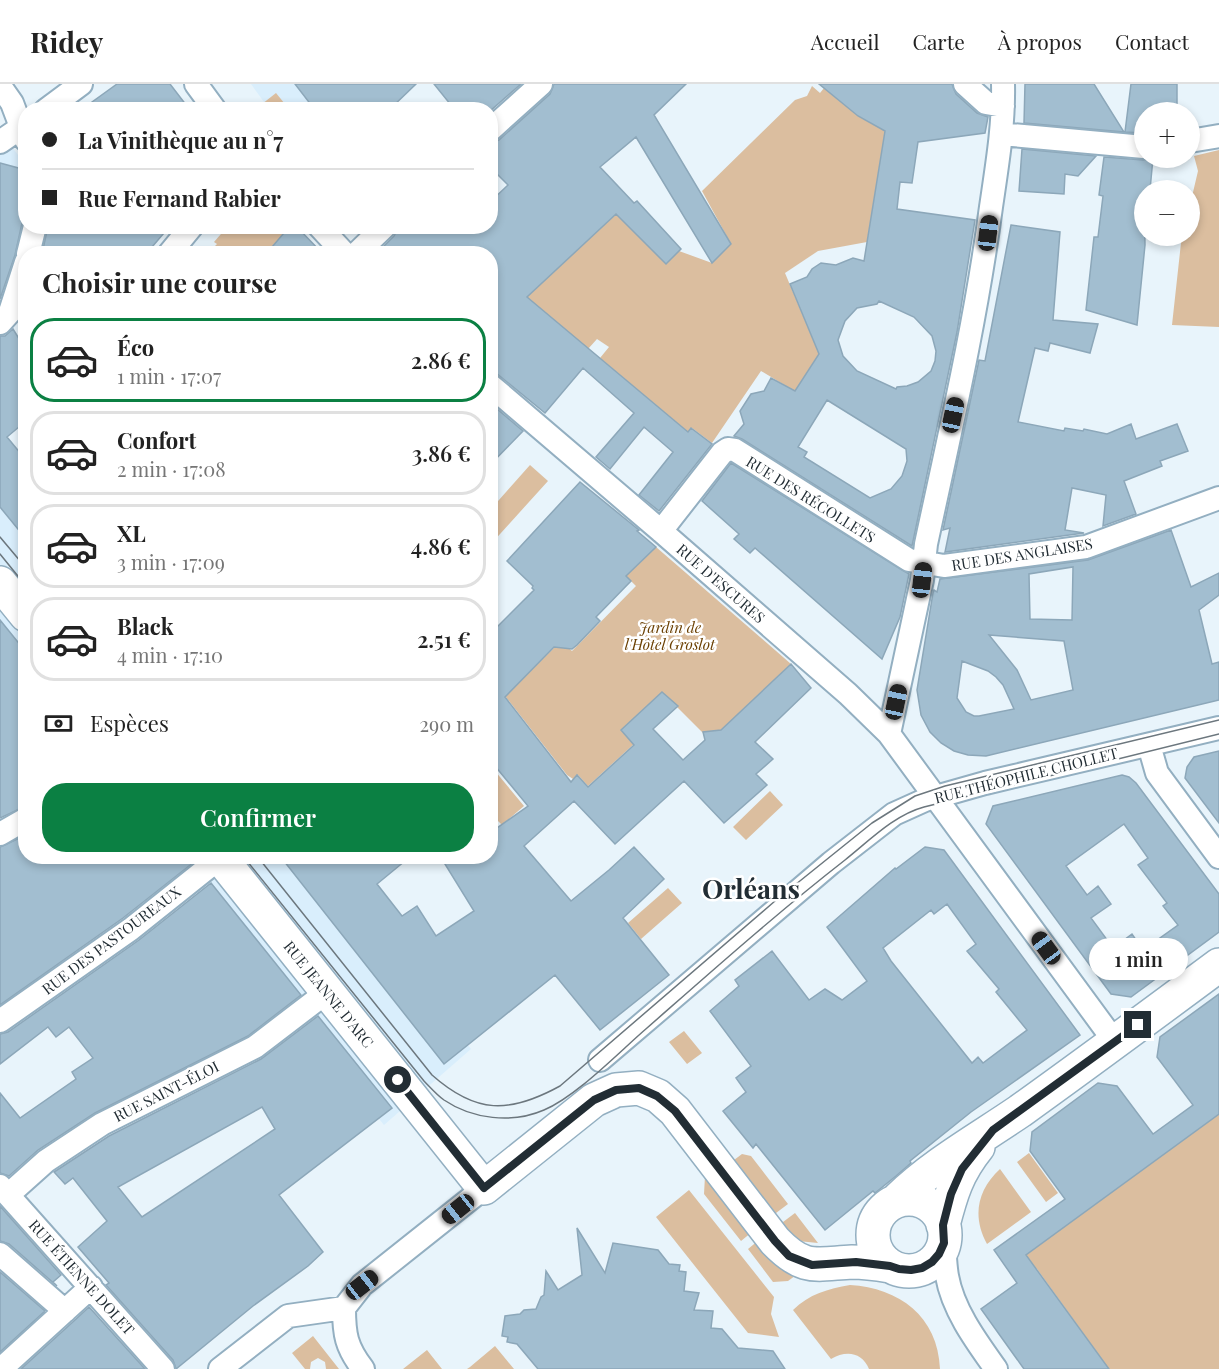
<!DOCTYPE html>
<html lang="fr">
<meta charset="utf-8">
<style>
:root{--surface:#fff;--page:#f2f2f2;--text:#222;--muted:#767676;--line:#e0e0e0;--accent:#0b8043}
body{margin:0;font-family:"Playfair Display",serif;background:var(--page);color:var(--text);height:100vh;display:flex;flex-direction:column;font-size:22px;white-space:nowrap}
*{box-sizing:border-box;margin:0}
p{font-size:20px;color:var(--muted)}
.icon{flex:none;width:33px;height:33px;fill:none;stroke:currentColor;stroke-width:2;stroke-linecap:round;stroke-linejoin:round}
.map{position:relative;flex:1;overflow:hidden}
.panel{position:absolute;left:18px;top:162px;width:480px;height:618px;display:flex;flex-direction:column;background:var(--surface);border-radius:24px;box-shadow:0 3px 9px #0003}
.panel>*{flex:none}
.hud{position:absolute;left:18px;top:18px;width:480px;height:132px;border-radius:24px;box-shadow:0 3px 9px #0003;display:grid;align-content:center;height:132px;padding:0 24px;background:var(--surface)}
.fabs{position:absolute;left:1134px;top:18px;display:grid;gap:12px}
.fabs a{display:grid;place-items:center;width:66px;height:66px;border-radius:50%;background:var(--surface);box-shadow:0 3px 9px #0003;font-size:30px}
.end{position:absolute;width:27px;height:27px;margin:-14px;border:8px solid #222d34;background:#fff;box-shadow:0 0 0 3px #fff}
.from{border-radius:50%}
.bubble{position:absolute;height:42px;border-radius:21px;background:var(--surface);box-shadow:0 3px 9px #0003;font-size:20px;font-weight:600;line-height:42px;text-align:center}
.car{position:absolute;width:18px;height:36px;margin:-18px -9px;border-radius:8px;box-shadow:0 0 4px 2px #0007;background:linear-gradient(#222 24%,#8ab4d8 0 40%,#222 0 76%,#8ab4d8 0 86%,#222 0)}
.hud b{display:flex;align-items:center;gap:21px;height:57px;font-size:22px}
.hud b+b{border-top:2px solid var(--line)}
.hud i{width:15px;height:15px;background:var(--text)}
ul{padding:0;list-style:none}
li{display:flex;align-items:center;gap:18px;height:84px;margin:0 12px 9px;padding:0 12px;border:3px solid var(--line);border-radius:24px}
li div{flex:1}
li b{display:block;font-size:22px}
li em{font-style:normal;font-weight:600}
li.selected{border-color:var(--accent)}
li>.icon{width:54px;height:54px;stroke-width:1.5}
h2{padding:0 24px;font-size:27px;line-height:72px}
.pay{display:flex;align-items:center;gap:15px;height:66px;padding:0 24px;font-size:22px}
.pay p{margin-inline-start:auto}
.action{display:flex;gap:12px;margin-top:auto;padding:12px 24px}
.action a{flex:1;height:69px;border-radius:24px;background:var(--accent);color:#fff;font-size:24px;font-weight:600;line-height:69px;text-align:center}
header{display:flex;align-items:center;gap:36px;box-sizing:border-box;height:84px;padding:0 30px;background:var(--surface);border-bottom:2px solid var(--line)}
header strong{font-size:28px}
nav{display:flex;gap:33px;margin-inline-start:auto;font-size:21px}
.map>svg:first-child{display:block}
.built{fill:#d9eefc}
.green{fill:#dbbe9f}
.building{fill:#a2bed0;stroke:#8ca7b9;stroke-width:1.5;fill-rule:evenodd}
.lines{fill:none;stroke-linecap:round;stroke-linejoin:round}
.street-casing{stroke:#93afc1;stroke-width:26}
.secondary-casing{stroke:#93afc1;stroke-width:36}
.street{stroke:#fff;stroke-width:22}
.secondary{stroke:#fff;stroke-width:33}
.tram{stroke:#6c777e;stroke-width:1.5}
.route{stroke:#222d34;stroke-width:8}
.labels{text-anchor:middle;dominant-baseline:central;stroke-width:5;stroke-linejoin:round;paint-order:stroke}
.street-label{font-size:15px;fill:#222d34;stroke:#fff}
.park-label{font-size:15px;font-style:italic;fill:#6b4003;stroke:#fff}
.town-label{font-size:27px;font-weight:bold;fill:#222d34;stroke:#fff}
</style>
<header>
<strong>Ridey</strong>
<nav><a>Accueil</a><a>Carte</a><a>À propos</a><a>Contact</a></nav>
</header>
<div class="map">
<svg width="1219" height="1285" viewBox="0 0 1219 1285">
<rect width="100%" height="100%" fill="#e8f4fb"/>
<!-- built -->
<path class="built" d="M251,0h73l17,25h-72z
M0,47l18,24 4,14 3,-2v33l-25,-15z
M0,377l25,32v189l-25,-32z
M167,773h170l-9,13 143,179 -87,76z"/>
<!-- green -->
<path class="green" d="M812,2l8,7 4,-5 34,28 27,15 -18,111 -49,9 -33,22 34,81 -23,38 -35,-21 -49,72 -20,-15 -4,4 -88,-74 9,-11 -12,-8 -9,10 -61,-52 89,-83 50,50 13,-13 33,12 19,-19 -29,-53 93,-91 12,-4z
M276,9l13,16h-23l-4,-5z
M1219,66v177l-47,-2 9,-82 1,-7h8v-31l8,-34 -4,-15z
M227,143h63l-24,26h-47l-6,-5 4,-4 -3,-2z
M530,381l18,16 -57,63v-35z
M656,463l135,117 -75,71 -4,-4h-5l-3,3 -42,-42 -41,38 13,14 -46,42 -10,-11 -5,4 -6,-4 -62,-79 56,-55 11,10 64,-65 -10,-10z
M490,681l34,41 -22,19 -4,-4 -7,6z
M770,707l13,14 -37,35 -13,-13z
M668,804l14,15 -41,36 -13,-16z
M684,947l18,22 -15,11 -18,-22z
M1219,1030v255h-110l-72,-100 -18,-9z
M1029,1069l29,40 -12,9 -29,-40z
M742,1070l9,2 37,48 -16,12 -42,-53z
M1000,1085l31,43 -44,32c-15,-27 -10,-54 13,-75z
M705,1092l47,56 -11,9 -37,-47z
M689,1106l85,107 -3,17 8,23 -31,-4 -92,-116z
M795,1129l23,30 -20,-2 -19,-16z
M759,1156l40,33 -11,8 -15,1 -25,-33z
M850,1201c49,3 88,31 90,84h-71c-7,-17 -23,-19 -38,-10l-38,-49c16,-16 35,-21 57,-25z
M313,1252l26,33h-13l-1,-7 -7,-4 -7,4 -1,7h-5l-13,-16z
M495,1262l19,23h-47l3,-2z
M427,1266l15,19h-39z"/>
<!-- building -->
<path class="building" d="M117,0h53l20,26h-109z
M295,0h121l-27,26h-74z
M434,0h87l-31,27v-1h-35z
M554,0h132l-32,31 77,129 -19,19 -76,-126 -36,30 34,36 3,-2 44,48 -15,15 -50,-50 -89,83 161,135 3,-4 21,16 -53,67 -20,-16 34,-43 -29,-25 -34,42 -14,-12 38,-44 -51,-45 -38,45 -55,-45v-114h-114l18,-18 5,-10h91v-24l18,-17 -18,-18v-24l9,-3 51,-46z
M819,0h133l4,10 21,19 11,4 -3,16 -67,9 -6,41 -12,-1 -3,27 78,11 -18,112 -45,214 -170,-107 -8,-3 10,-12 -4,-13 11,-17 13,-3 7,-13 24,13 24,-37 -29,-70 17,-7 5,-8 9,-6 15,2 17,-7 11,3 21,-130 -27,-15zM879,217l35,16 18,19 4,15 -1,10 -4,10 -13,11 -11,4 -10,1 -1,2 -39,-18 -14,-15 -5,-16 7,-19 12,-13 20,-4zM827,316l79,49 1,12 -5,15 -11,13 -21,9 -66,-41 3,-5 -9,-5z
M1025,0h69l30,48 -100,-9z
M1131,0h46v28h-33v21l-19,-1z
M1022,65l74,7 -18,20 -13,-2 -1,20 -45,-3z
M1104,73l39,3 10,-2 -3,32h-6l1,55 -8,80 -51,-15 8,-73h4l5,-41 -4,-1z
M0,79l22,6 4,10v38l-4,6 -7,32 -15,44z
M1011,141l49,7 -7,88 45,4 -8,29 -40,-10 -2,8 -13,-3 -17,74 46,9 1,-3 18,3 1,-2 23,5 24,-10 5,15 41,-15 11,27 -28,10 2,5 -38,15 12,33 -33,12 3,-31 -34,-7 -7,42 19,3 -139,19 5,-24 -7,2 36,-170 6,1z
M48,142h122l-24,28h-104z
M290,142h6l27,28h-57z
M13,245l13,21v71l-19,16 19,23v79l-26,-32v-171h5z
M496,324l27,23 -33,34v-51z
M731,379l178,111 -9,43 -18,42 -127,-111 -5,5 -16,-14 5,-5 -37,-33z
M580,398l59,48 -2,1 19,16 -30,29 5,5 -35,36 4,4 -23,24 -5,4 -18,-2 -49,50 66,85 6,-7 11,12 46,-42 -13,-15 41,-38 16,14 -25,23 30,31 22,-20 -2,-8 18,-2 70,-66 20,24 -56,54 18,17 -17,15 11,11 -43,38 -40,-42 -69,63 -41,-43 -50,45 47,55 38,-31 25,-23 30,32 -41,39 46,57 -69,55 -45,-55 -111,89 -164,-208h131l-34,28 25,32 15,-10 19,30 38,-25 -34,-55h50v-23l38,-27 -38,-46v-126l44,-44 -2,-2 1,-2 -26,-25z
M1171,446l20,57 28,-14v22l-20,15 13,54 7,-2v38l-233,56 -18,-1 -14,-4 -13,-8 -11,-11 -9,-17 -4,-25 16,-97 1,-3 3,2 3,-13 148,-19zM1073,483l-1,53 -42,-1 -1,-45zM989,551l75,6 9,49 -42,10 -14,-30zM962,577l26,10 8,6 7,8 11,24 -35,7h-5l-8,-4 -9,-14z
M0,536l26,32v154l-26,12z
M1219,667v72l-34,-45 2,-11 7,-10z
M1122,691l7,2 7,6 83,111v38l-88,65 -20,-3 -125,-170 7,-18zM1124,740l24,34 -10,7 29,38 -4,3 15,19 -35,25 -11,-16 -19,14 -22,-30 20,-14 -13,-18 -11,9 -21,-29z
M26,751v21h163l5,6 -71,56 -123,87v-158z
M925,763l19,3 136,185 -109,77 -61,49 1,2 -15,13 -21,17 -2,-2 -48,39 -69,-86 -3,4 -30,-37 23,-19 -10,-14 15,-12 -41,-55 29,-25 -4,-6 37,-29 37,49 16,-11 17,11 25,-19 -40,-54 68,-59 1,1zM947,820l29,40 -9,7 32,38 -3,3 31,38 -44,33 -5,-6 -6,6 -81,-102 -8,-13 48,-38 3,4z
M211,799l90,112 -53,41 -153,77 -57,37 -29,26 -9,-3v-80l20,25 56,-39 -4,-7 21,-14 -24,-31 -13,10 -8,-10 -48,37v-30l8,-2 131,-92z
M1219,910v120l-193,141 83,114h-85l-43,-60 36,-26 -23,-33 71,-51 -35,-48 2,-19 66,-49 19,3 36,48 40,-29 -36,-48 3,-20z
M318,932l74,92 -113,87 44,57 -15,14 -55,40 -77,63 -3,-9 -67,-75 3,-2 -31,-36 29,-26 -34,-43 -8,6 -11,-12 55,-36 152,-77zM262,1023l13,22 -133,88 -24,-30z
M0,1122l61,69 -8,7 4,4 -48,-42 -9,-3z
M577,1144l28,45 8,-30 45,7 11,14 11,1 -1,6 7,1 -2,19 15,2 -5,17 19,1 -2,17 11,1 16,19 35,3 12,18h-247l-21,-25 -10,-2 1,-5 -6,-1 3,-20 15,-2 4,-4 12,-1 5,-12 3,-2 2,-24 12,19 24,-15z
M0,1188l45,39 -45,41z
M89,1223l56,62h-124l54,-49z"/>
<g class="lines">
<!-- street casing -->
<g class="street-casing">
<path id="street" d="M196,0l19,26
M965,0l21,19 17,3
M0,2l12,17 14,37
M46,26l35,-26
M490,46l51,-46
M1001,50l143,13
M1190,57l29,-5
M0,58l26,-18
M319,142l26,28
M28,170l7,-28
M169,170l23,-28
M356,170l29,-28
M0,239l10,-11 16,-50
M490,301l171,146 187,163 41,40 226,308
M661,447l61,-78 6,-4 7,1 174,110 35,6 142,-19 133,-49
M889,650l33,-154 4,-36c24,-112 50,-223 65,-337 6,-41 13,-82 12,-123
M1149,661l8,28 62,84
M0,750l26,-15
M0,937l131,-92 89,-71
M600,976l231,-197 63,-49 31,-14 60,-17 234,-55
M0,1102l163,183
M8,1111l38,-34 56,-37 153,-77 72,-55
M944,1159c1,11 1,22 3,33 6,34 29,65 49,93
M0,1170l65,57
M344,1224c0,26 2,39 19,61
M1,1285l90,-82
M220,1285l68,-53 56,-8 18,-23 122,-97"/>
</g>
<!-- secondary casing -->
<g class="secondary-casing">
<path id="secondary" d="M0,499l26,32
M219,772l265,332 110,-88 22,-10 23,-2 19,8 17,15 100,130c29,30 40,23 77,21 13,0 26,2 38,4
M898,1115c36,-35 81,-60 122,-88 67,-48 133,-97 199,-146
M873 1151a36 36 0 1 1 72 0a36 36 0 1 1-72 0Z
M943,1141c8,-31 14,-52 35,-78"/>
</g>
<!-- street -->
<use href="#street" class="street"/>
<!-- secondary -->
<use href="#secondary" class="secondary"/>
<!-- tram -->
<path class="tram" d="M0,453l26,31
M0,470l26,32
M243,772l181,225c6,6 13,14 20,19 28,19 68,24 100,10 33,-14 75,-58 103,-82 65,-57 130,-115 198,-168 24,-19 49,-45 79,-53l295,-73
M257,772l175,219c44,39 77,39 128,11l215,-185 97,-78 43,-27 30,-10 274,-66"/>
</g>
<g class="lines">
<!-- route -->
<path class="route" d="M398,996l86,108 110,-88 22,-10 23,-2 18,8 18,15 100,130 14,15 23,9 44,-3 34,4 9,3 12,1 11,-2 10,-6 7,-8 5,-11 -1,-18 8,-31 11,-25 31,-39 145,-105"/>
</g>
<g class="labels">
<!-- street labels -->
<g class="street-label">
<text transform="translate(811 415) rotate(32)">RUE DES RÉCOLLETS</text>
<text transform="translate(1022 470) rotate(-9)">RUE DES ANGLAISES</text>
<text transform="translate(721 499) rotate(41)">RUE D'ESCURES</text>
<text transform="translate(1026 691) rotate(-14)">RUE THÉOPHILE CHOLLET</text>
<text transform="translate(111 856) rotate(-37)">RUE DES PASTOUREAUX</text>
<text transform="translate(329 910) rotate(51)">RUE JEANNE D'ARC</text>
<text transform="translate(166 1007) rotate(-27)">RUE SAINT-ÉLOI</text>
<text transform="translate(82 1193) rotate(48)">RUE ÉTIENNE DOLET</text>
</g>
<!-- park labels -->
<g class="park-label">
<text x="670" y="543">Jardin de<tspan x="670" dy="17">l'Hôtel Groslot</tspan></text>
</g>
<!-- town labels -->
<g class="town-label">
<text x="751" y="804">Orléans</text>
</g>
</g>
</svg>
<div class="fabs">
<a>+</a>
<a>−</a>
</div>
<i class="end from" style="left:398px;top:996px"></i>
<i class="end" style="left:1138px;top:941px"></i>
<div class="bubble" style="left:1089px;top:854px;width:99px">1 min</div>
<i class="car" style="left:988px;top:149px;rotate:7deg"></i>
<i class="car" style="left:953px;top:331px;rotate:12deg"></i>
<i class="car" style="left:922px;top:496px;rotate:7deg"></i>
<i class="car" style="left:896px;top:618px;rotate:12deg"></i>
<i class="car" style="left:1046px;top:864px;rotate:324deg"></i>
<i class="car" style="left:458px;top:1125px;rotate:231deg"></i>
<i class="car" style="left:362px;top:1201px;rotate:52deg"></i>
<div class="hud">
<b><i class="from"></i>La Vinithèque au n°7</b>
<b><i></i>Rue Fernand Rabier</b>
</div>
<section class="panel">
<h2>Choisir une course</h2>
<ul>
<li class="selected"><svg class="icon" aria-label="car" viewBox="0 0 24 24"><path d="M5 17H2v-5l4-1 3-4h7l3 4 3 1v5h-3M9 17h6M6 11h13"/><circle cx="7" cy="17" r="2"/><circle cx="17" cy="17" r="2"/></svg><div><b>Éco</b><p>1 min · 17:07</p></div><em>2.86 €</em></li>
<li><svg class="icon" aria-label="car" viewBox="0 0 24 24"><path d="M5 17H2v-5l4-1 3-4h7l3 4 3 1v5h-3M9 17h6M6 11h13"/><circle cx="7" cy="17" r="2"/><circle cx="17" cy="17" r="2"/></svg><div><b>Confort</b><p>2 min · 17:08</p></div><em>3.86 €</em></li>
<li><svg class="icon" aria-label="car" viewBox="0 0 24 24"><path d="M5 17H2v-5l4-1 3-4h7l3 4 3 1v5h-3M9 17h6M6 11h13"/><circle cx="7" cy="17" r="2"/><circle cx="17" cy="17" r="2"/></svg><div><b>XL</b><p>3 min · 17:09</p></div><em>4.86 €</em></li>
<li><svg class="icon" aria-label="car" viewBox="0 0 24 24"><path d="M5 17H2v-5l4-1 3-4h7l3 4 3 1v5h-3M9 17h6M6 11h13"/><circle cx="7" cy="17" r="2"/><circle cx="17" cy="17" r="2"/></svg><div><b>Black</b><p>4 min · 17:10</p></div><em>2.51 €</em></li>
</ul>
<div class="pay"><svg class="icon" aria-label="cash" viewBox="0 0 24 24"><path d="M3 7h18v10H3z"/><circle cx="12" cy="12" r="2"/></svg>Espèces<p>290 m</p></div>
<div class="action"><a>Confirmer</a></div>
</section>
</div>
